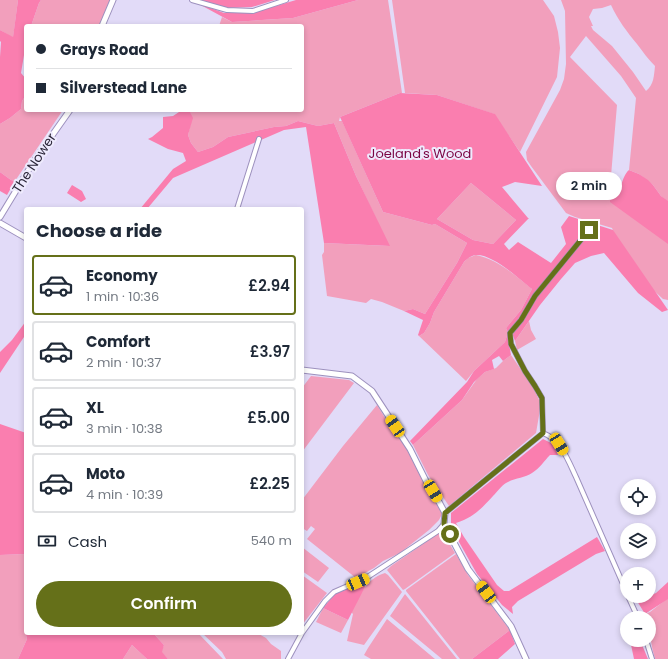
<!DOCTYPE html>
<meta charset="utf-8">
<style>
:root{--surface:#fff;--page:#f2f2f3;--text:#1f2937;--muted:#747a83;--line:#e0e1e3;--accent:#657019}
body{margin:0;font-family:Poppins,sans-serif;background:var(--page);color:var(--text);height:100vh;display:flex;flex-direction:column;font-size:15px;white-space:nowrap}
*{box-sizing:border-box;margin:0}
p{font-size:13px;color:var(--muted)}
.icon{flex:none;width:22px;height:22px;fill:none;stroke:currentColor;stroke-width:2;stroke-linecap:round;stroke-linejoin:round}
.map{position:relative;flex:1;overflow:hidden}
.panel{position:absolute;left:24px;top:207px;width:280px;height:428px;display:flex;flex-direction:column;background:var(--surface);border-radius:4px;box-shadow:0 2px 6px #0003}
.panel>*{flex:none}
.banner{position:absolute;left:24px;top:24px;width:280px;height:88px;border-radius:4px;box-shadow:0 2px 6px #0003;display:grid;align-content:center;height:88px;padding:0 12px;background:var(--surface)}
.tools{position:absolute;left:620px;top:479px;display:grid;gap:8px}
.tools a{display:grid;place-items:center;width:36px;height:36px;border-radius:50%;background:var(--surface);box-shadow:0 2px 6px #0003;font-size:20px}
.end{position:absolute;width:18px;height:18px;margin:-9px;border:5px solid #657019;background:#fff;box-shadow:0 0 0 2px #fff}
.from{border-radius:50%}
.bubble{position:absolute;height:28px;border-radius:14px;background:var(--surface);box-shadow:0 2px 6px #0003;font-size:13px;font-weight:600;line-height:28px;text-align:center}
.car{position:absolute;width:12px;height:24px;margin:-12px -6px;border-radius:5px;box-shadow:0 0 3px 1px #0007;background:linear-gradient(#f5c518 24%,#345 0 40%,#f5c518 0 76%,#345 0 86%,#f5c518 0)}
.banner b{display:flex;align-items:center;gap:14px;height:38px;font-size:15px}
.banner b+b{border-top:1px solid var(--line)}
.banner i{width:10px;height:10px;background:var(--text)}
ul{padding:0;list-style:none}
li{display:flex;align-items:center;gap:12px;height:60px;margin:0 8px 6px;padding:0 4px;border:2px solid var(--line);border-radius:4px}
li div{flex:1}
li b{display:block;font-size:15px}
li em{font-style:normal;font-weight:600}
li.active{border-color:var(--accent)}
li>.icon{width:36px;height:36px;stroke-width:1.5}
h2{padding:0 12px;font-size:18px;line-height:48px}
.pay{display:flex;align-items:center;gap:10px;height:44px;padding:0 12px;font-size:15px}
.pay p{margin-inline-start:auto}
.primary-button{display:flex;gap:8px;margin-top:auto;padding:8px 12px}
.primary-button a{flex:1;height:46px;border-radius:24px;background:var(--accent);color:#fff;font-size:16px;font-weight:600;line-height:46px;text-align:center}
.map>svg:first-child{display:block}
.green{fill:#f29fbc;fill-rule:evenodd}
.forest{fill:#fa7eaf;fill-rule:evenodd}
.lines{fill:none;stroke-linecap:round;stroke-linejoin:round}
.minor-casing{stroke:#9d91be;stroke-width:6}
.tertiary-casing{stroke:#9d91be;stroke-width:7}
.minor{stroke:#fff;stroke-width:4}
.tertiary{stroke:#fff;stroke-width:5}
.route{stroke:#657019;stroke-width:5}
.labels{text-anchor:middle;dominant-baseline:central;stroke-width:4;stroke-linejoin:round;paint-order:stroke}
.park-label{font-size:13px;fill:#7b0544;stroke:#eeeafd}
.street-label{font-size:13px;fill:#2b2638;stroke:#eeeafd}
</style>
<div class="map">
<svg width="668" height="659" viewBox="0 0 668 659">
<rect width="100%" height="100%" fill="#e2dbf8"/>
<!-- green -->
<path class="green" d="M0,0h18l-5,38 -13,-8z
M41,0h70l-10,26h-70l8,-23z
M358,0h30l14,93h-2l-60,24 -1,4h3l41,91 49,13 3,-1 32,19 -10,20 -32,51 -12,-5 -9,2 -22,-9 -11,-3 -5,4 -39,-7 -5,-41 2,-3v-9l65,3 -33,-70 -22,-53 -16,3 -20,-5 -12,5 -12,1 -46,10 -15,10 -15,5 -7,-9 -3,-8 4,-17 -3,-8h113v-84h-83l3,-9 10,5 61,-4z
M392,0h151l11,16 4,16 2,16 -3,29 -37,75 -26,-38 -57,-19 -32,-2z
M561,0h107v202l-7,-6 -8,-11 -14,-11 -10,-4 7,-72 -15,-22 -35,-40 -16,21 47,48 -6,71 -1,23 58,42v59l-5,-1 -13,-12 -33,-47 -5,-12 -37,-11 -9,-4 -35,-47 -4,-6 -1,-8 34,-62 4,-11 2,-15 -1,-53zM611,5c7,15 16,27 26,39 6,8 11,15 18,22 -1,9 -1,19 -9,25l-13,-19 -21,-26 -19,-16 -2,-4h2l-4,-9 4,-8 9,-1z
M26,95v15h37l-48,71 -4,-1 -11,-8v-48l10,-6 11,-9 1,-8z
M471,183l45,37 -23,24 -20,-4 -36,-21z
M476,255c23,5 38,20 56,34l-11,21 -15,18 2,4 -3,10 -31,29 -8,10 -47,-45 5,-3 6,-10 4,-11 30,-50 4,-4z
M529,321l2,9 5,9 -19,11 -2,-9z
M511,355l22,32 8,17 -5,29 -87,73 -21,-31 -15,-30 49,-45 15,-21 8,-7 11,-4 7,-7z
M311,376l38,4 5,3 -52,69v-64z
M377,405l10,16 24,33 8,18 23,42 -3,6 -10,10 -29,23 -17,8 -9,7 -18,10 -49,-39 8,-10 -4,-3 -4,5 -5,-3v-28l41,-54z
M442,531l13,22 -50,36 -2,1 -16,-20 4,-4z
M302,547l27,21 -11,14 -16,-11z
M26,554v72l-2,1 3,12 -9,20h-18v-104z
M456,554l12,21 42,55 -38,29h-12l-54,-68v-1z
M385,573l3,2 14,17 -38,53 -17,-4 6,-27 -2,-2c9,-16 14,-33 34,-39z
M302,575l25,18 -25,32z
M405,594l52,65h-15l-52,-43z
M668,598v61h-13c-4,-14 -6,-27 -6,-41h-4v-4l5,-2z
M323,608l25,12 -7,13 -25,-11z
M387,619l48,40h-64l-7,-4 4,-7z
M153,633h45l25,26h-55l-7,-7 3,-7z
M202,633h55l9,5 5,6 10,7v8h-55l-4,-7z
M132,645l15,14h-24z"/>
<!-- forest -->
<path class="forest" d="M18,0h23l-2,3 -8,23h-5v17l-5,30 5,6v16l-4,6 -1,8 -11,9 -10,6v-67l1,-15 -1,-1v-11l13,7z
M198,0h77l-23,7 -25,1z
M296,0h62l-65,18 -61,4 -35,-19 27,10h28z
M400,93l37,2 58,19 47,72 -27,-4 -13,5 26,31h1l-25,26 5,6 9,-8 33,21 15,-19 -5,-17 8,-11 44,14 55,80 -6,2 -24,-19 -34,-40 -13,3 -16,7 -14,16 -21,26 -25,36 -3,-8 11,-14 14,-22 53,-67 -3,-2 -26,34 -39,55 -14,15 1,12 2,11 -8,6 -4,-5 -7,4 2,9 -9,3 -11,10 -12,18 -49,45 -3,-4 57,-59 7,-11 31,-29 3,-10 -2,-4 15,-18 11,-21c-13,-10 -38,-34 -55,-34 -5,0 -9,3 -13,7l-30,50 -4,11 -6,10 -5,3 -1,-1 5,-15 -19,-9 9,-2 12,5 32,-51 10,-20 -32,-19 -3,1 -49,-13 -43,-95zM471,183l45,37 -23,24 -20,-4 -36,-21z
M182,110h7l4,8 -5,17 3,8 7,9 15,-5 15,-10 46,-10 12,-1 12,-5 20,5 16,-3 22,53 34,70 -66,-3 -18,-116 -22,3 -111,48 -26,31h-7l33,-40 13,-8 -3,-8 -15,-4 -20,-10 4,-2 11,-9v-11l10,-1z
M629,170l10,4 9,6 5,5 8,11 7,5v43l-58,-42 1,-16 10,-1c2,-5 4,-12 8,-15z
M0,172l11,8 4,1 -8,14 -7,-4z
M72,185l10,6 4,8 -5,3 -14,-9z
M26,321v13l-26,39v-21l12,-12z
M0,424l26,9v121l-26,1z
M543,439l10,5 5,11h-8c-6,6 -10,13 -18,18 -7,5 -18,5 -26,10 -5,3 -9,9 -13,13 -12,13 -19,21 -37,27l8,14 33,48 7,6h5l88,-54 8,14 -9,3 -78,47 -6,6 1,7 -11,-9 -25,-31 -18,-32 -8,-18v-11z
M364,582l1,5 -17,33 -25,-12 12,-14z
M668,582v17l-23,15 -8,-13 19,-8z
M26,626v7h127l11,12 -2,7 6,7h-21l-15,-14 -9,14h-105l9,-20 -3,-12z
M510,630l5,14 -17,15h-26z
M630,640h10l8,19h-14z"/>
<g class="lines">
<!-- minor casing -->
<g class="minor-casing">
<path id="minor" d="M192,0l35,10 26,1 33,-11
M237,209l22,-70
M543,433l-1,-35 -7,-12 -10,-15 -14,-27 -1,-11 11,-13 14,-24 54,-66
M543,433c18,7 25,27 33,44l51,116
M445,513l98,-80
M628,596l10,22
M302,633l23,-32 9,-9 32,-14 72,-47 6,-7
M646,640l6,19
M288,659l14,-26"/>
</g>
<!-- tertiary casing -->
<g class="tertiary-casing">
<path id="tertiary" d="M102,26l11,-26
M0,217l34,-56 36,-51
M0,223l26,15
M302,370l50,6 20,15 38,58 16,32 13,21 6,11 -1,11 24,45 43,57 15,33"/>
</g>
<!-- minor -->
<use href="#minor" class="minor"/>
<!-- tertiary -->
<use href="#tertiary" class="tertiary"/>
</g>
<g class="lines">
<!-- route -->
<path class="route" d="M450,534l-6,-10 1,-11 98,-80 -1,-35 -7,-12 -10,-15 -14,-27 -1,-11 11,-13 14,-24 54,-66"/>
</g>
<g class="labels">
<!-- park labels -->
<g class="park-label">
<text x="420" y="153">Joeland's Wood</text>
</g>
<!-- street labels -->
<g class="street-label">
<text transform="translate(34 163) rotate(-57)">The Nower</text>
</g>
</g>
</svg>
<div class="tools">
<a><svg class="icon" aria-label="locate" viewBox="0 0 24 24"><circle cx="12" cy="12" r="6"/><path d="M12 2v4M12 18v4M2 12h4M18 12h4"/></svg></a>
<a><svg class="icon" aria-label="layers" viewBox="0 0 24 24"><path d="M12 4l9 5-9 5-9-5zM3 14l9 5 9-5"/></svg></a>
<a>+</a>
<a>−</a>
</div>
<i class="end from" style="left:450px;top:534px"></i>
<i class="end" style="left:589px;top:230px"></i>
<div class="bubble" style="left:556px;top:172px;width:66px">2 min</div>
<i class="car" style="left:395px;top:426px;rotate:326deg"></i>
<i class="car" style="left:559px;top:444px;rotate:148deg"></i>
<i class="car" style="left:433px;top:491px;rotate:149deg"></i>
<i class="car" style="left:358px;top:582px;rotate:67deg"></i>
<i class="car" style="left:486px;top:592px;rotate:323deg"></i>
<div class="banner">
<b><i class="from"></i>Grays Road</b>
<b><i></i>Silverstead Lane</b>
</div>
<section class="panel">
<h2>Choose a ride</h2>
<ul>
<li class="active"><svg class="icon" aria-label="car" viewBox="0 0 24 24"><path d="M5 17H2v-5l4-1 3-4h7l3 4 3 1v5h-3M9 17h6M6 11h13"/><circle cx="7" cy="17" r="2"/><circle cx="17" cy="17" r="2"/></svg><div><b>Economy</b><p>1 min · 10:36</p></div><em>£2.94</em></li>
<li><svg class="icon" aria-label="car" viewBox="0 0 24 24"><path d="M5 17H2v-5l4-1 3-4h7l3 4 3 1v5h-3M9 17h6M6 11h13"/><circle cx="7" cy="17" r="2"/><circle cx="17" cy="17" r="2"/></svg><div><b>Comfort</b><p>2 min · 10:37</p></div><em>£3.97</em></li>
<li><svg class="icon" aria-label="car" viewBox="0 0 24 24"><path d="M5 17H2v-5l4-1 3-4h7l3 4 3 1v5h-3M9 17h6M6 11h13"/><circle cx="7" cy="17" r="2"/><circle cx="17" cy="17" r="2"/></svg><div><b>XL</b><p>3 min · 10:38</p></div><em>£5.00</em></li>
<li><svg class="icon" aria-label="car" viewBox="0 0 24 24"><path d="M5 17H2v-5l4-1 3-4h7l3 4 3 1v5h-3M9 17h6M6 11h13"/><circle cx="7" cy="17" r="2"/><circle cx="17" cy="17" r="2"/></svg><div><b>Moto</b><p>4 min · 10:39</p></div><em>£2.25</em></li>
</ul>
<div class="pay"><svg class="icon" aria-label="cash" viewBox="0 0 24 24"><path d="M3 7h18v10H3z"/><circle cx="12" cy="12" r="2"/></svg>Cash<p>540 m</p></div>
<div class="primary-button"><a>Confirm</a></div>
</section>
</div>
